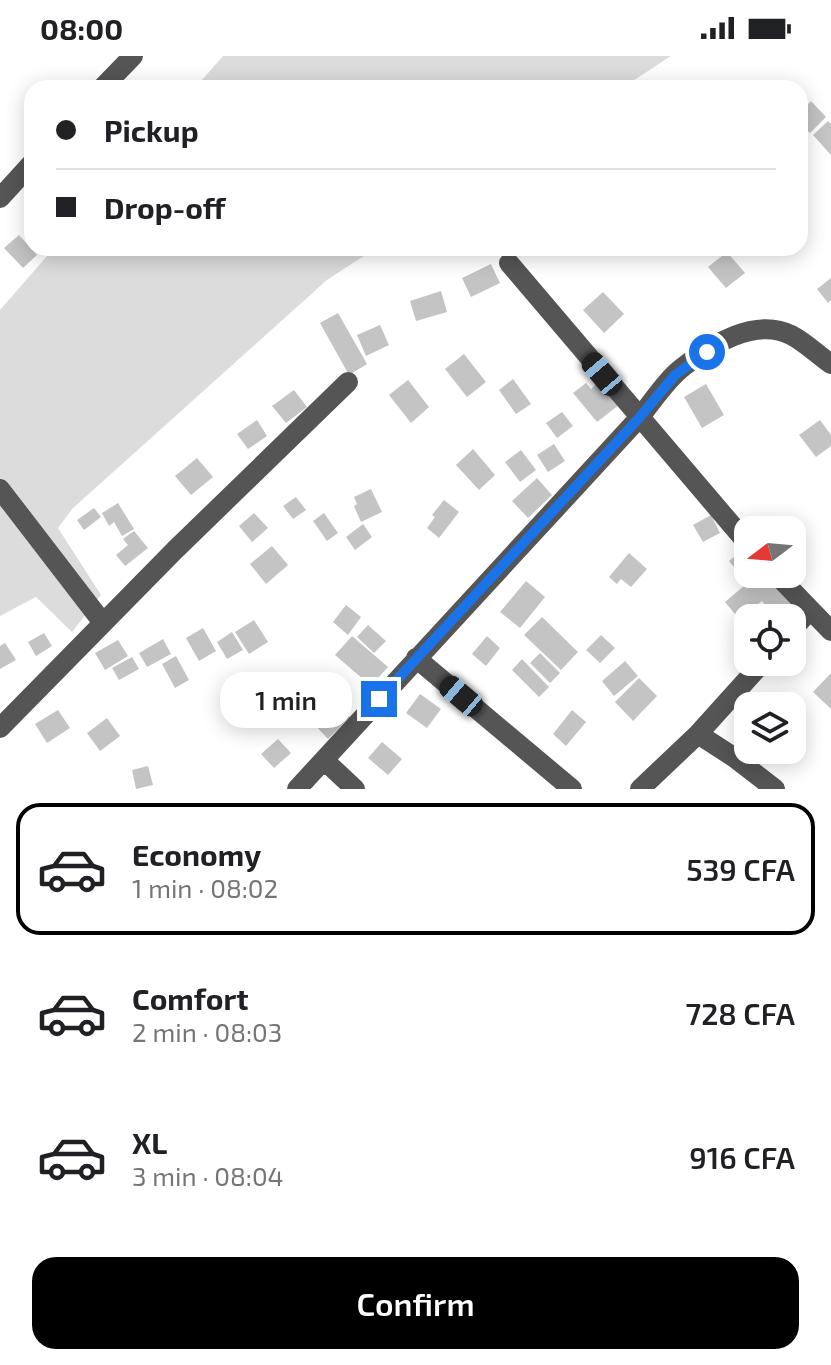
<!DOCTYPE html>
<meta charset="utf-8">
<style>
:root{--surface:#fff;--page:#f6f6f6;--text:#202124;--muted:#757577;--line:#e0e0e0;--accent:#000}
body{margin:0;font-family:"Exo 2",sans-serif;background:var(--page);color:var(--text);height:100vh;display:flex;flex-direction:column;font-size:30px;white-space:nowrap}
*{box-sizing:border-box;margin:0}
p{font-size:26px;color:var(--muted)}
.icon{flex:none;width:44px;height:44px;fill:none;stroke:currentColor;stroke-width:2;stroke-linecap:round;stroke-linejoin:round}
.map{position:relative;height:733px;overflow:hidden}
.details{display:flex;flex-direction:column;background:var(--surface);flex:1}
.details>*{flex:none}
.banner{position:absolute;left:24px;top:24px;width:784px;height:176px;border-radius:24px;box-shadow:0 4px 20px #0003;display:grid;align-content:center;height:176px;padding:0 32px;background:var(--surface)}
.needle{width:52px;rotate:254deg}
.controls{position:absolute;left:734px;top:460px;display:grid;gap:16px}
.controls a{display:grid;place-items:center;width:72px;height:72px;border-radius:16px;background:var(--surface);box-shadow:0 4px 20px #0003;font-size:40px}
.end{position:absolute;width:36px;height:36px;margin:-18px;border:10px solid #1a73e8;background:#fff;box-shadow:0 0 0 4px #fff}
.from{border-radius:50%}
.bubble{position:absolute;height:56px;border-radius:24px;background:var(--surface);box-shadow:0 4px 20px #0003;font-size:26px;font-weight:600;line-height:56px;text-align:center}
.car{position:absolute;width:24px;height:48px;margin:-24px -12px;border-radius:10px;box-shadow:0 0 6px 2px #0007;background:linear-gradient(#222 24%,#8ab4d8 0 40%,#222 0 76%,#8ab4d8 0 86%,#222 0)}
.banner b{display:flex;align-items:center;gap:28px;height:76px;font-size:30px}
.banner b+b{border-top:2px solid var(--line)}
.banner i{width:20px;height:20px;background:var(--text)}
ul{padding:14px 0 0;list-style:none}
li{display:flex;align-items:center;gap:24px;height:132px;margin:0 16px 12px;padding:0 16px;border:4px solid transparent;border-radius:24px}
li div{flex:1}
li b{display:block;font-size:30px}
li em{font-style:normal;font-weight:600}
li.current{border-color:var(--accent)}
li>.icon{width:72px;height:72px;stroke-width:1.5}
.cta{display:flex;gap:16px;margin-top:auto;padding:16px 32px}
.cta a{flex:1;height:92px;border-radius:24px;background:var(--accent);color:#fff;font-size:32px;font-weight:600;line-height:92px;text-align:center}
.status{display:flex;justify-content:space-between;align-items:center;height:56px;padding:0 40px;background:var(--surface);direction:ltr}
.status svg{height:22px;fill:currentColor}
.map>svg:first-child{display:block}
.green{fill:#dcdcdc}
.building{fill:#c4c4c4}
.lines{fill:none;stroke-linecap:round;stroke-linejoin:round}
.minor{stroke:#555;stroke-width:20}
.route{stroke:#1a73e8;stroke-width:10}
</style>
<div class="status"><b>08:00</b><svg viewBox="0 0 49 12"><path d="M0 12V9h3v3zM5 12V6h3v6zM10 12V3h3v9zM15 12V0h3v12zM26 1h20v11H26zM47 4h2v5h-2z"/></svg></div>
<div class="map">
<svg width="831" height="733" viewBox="0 0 831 733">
<rect width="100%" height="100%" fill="#fff"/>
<!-- green -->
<path class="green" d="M223,0h448l-49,32h-427z
M54,192h322l-49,32 -255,229 -14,19 43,67 -29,37 -36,-35 -36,19v-306z"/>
<!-- building -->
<path class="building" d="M811,45l15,16 -16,16 -10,-10v-11z
M828,65l3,3v31l-18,-20z
M19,179l18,20 -14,13 -19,-20z
M727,196l18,21 -19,15 -18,-21z
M491,208l9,19 -29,14 -9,-19z
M831,222v22l-3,3 -11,-14z
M441,235l6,21 -31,9 -6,-20z
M603,236l21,22 -20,19 -21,-23z
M338,257l29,51 -18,11 -29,-52z
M380,269l9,20 -23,11 -9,-21z
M464,298l22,28 -19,15 -22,-28z
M513,323l18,25 -15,10 -17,-24z
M408,324l21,27 -18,16 -22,-28z
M601,324l19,24 -23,18 -24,-29 13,-10 5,6z
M706,328l18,31 -22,13 -18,-31z
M294,334l13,17 -21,16 -14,-17z
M562,356l11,14 -16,12 -11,-15z
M257,364l10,16 -19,13 -11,-15z
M820,364l11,15v11l-15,11 -17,-22z
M554,388l11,17 -17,11 -11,-17z
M473,393l22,26 -16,15 -23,-25z
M521,394l15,20 -16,12 -15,-20z
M197,402l16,19 -22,18 -16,-19z
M537,422l15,17 -24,23 -16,-17z
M371,433l11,23 -21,10 -7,-16 3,-2 -3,-7z
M296,441l10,13 -13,9 -10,-13z
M444,444l15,12 -20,26 -12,-10 8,-11 -3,-2z
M118,447l16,26 -12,7 -8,-14 -5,4 -7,-13z
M94,452l7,9 -17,13 -7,-10z
M254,457l14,15 -16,14 -13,-16z
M324,457l14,20 -11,8 -14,-20z
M711,459l9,18 -17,9 -10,-17z
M363,468l9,13 -17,13 -9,-13z
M134,475l14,17 -23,18 -9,-11 12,-10 -5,-6z
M272,490l16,19 -22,19 -16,-20z
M746,491l2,3v20l-6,6 -13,-15z
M629,497l18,16 -16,18 -10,-8 -4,5 -8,-7z
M758,518h9l28,34 -12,10h-7l-14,-17 -22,19 -15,-18z
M526,525l19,16 -25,31 -20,-16z
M346,549l15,12 -13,18 -15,-13z
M542,561l36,35 -17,18 -37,-35z
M254,564l14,22 -19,12 -14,-22z
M368,569l18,16 -12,12 -17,-16z
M203,572l13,23 -17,10 -13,-23z
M232,576l11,18 -16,9 -10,-17z
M44,577l8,13 -16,10 -8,-14z
M601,579l14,13 -15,15 -14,-13z
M352,580l36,31 -17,19 -36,-31z
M487,580l13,12 -14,18 -14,-12z
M163,583l8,15 -24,13 -8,-14z
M118,584l10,16 -23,14 -10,-17z
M5,587l11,17 -16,9v-23z
M540,597l20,20 -10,10 -20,-20z
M176,600l13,24 -14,8 -13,-24z
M132,601l7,12 -20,11 -7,-12z
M522,603l27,28 -10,10 -27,-27z
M625,605l13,15 -24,20 -12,-15z
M831,617v36l-18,-17z
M639,622l18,18 -24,25 -18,-19z
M420,638l21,15 -14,19 -21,-15z
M335,646l15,15 -22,22 -15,-16z
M58,654l12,18 -23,15 -12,-19z
M572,654l14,12 -20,24 -13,-12z
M107,662l13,18 -20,15 -13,-18z
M278,683l13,14 -17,15 -13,-14z
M382,686l20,17 -14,16 -20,-17z
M148,710l5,19 -17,4 -4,-19z"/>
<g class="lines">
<!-- minor -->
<path class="minor" d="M102,32l31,-32
M0,142l32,-35
M509,207l239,281
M0,433l103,134
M776,518l55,57
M792,574l17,-19
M416,602l156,131
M0,672l175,-178 173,-168
M698,678l37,24 40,31
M324,704l31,29
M297,733l342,-371c14,-17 27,-38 44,-51 27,-22 73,-50 108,-32 14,7 27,20 40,29
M640,733l58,-55 65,-72"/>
</g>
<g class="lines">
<!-- route -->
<path class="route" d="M379,643l260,-281 36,-43 32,-23"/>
</g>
</svg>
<div class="controls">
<a><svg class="needle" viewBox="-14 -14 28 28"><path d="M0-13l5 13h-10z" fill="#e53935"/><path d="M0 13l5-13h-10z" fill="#757577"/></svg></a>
<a><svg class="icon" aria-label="locate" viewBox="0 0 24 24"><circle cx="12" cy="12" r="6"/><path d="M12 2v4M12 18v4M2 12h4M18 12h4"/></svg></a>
<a><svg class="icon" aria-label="layers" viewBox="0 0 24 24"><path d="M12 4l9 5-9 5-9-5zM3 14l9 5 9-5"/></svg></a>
</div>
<i class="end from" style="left:707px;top:296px"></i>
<i class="end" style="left:379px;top:643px"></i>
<div class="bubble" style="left:220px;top:616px;width:132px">1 min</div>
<i class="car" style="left:602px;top:318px;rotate:320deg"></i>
<i class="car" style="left:461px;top:640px;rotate:310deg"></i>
<div class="banner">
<b><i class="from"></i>Pickup</b>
<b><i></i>Drop-off</b>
</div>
</div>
<section class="details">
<ul>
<li class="current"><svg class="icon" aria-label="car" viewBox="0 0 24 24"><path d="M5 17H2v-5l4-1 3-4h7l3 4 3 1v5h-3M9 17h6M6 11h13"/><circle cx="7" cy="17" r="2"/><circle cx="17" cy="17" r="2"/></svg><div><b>Economy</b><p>1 min · 08:02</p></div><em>539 CFA</em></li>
<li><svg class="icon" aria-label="car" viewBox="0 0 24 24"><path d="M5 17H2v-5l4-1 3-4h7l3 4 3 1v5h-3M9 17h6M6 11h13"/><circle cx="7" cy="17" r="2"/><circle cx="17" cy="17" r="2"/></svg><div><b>Comfort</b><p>2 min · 08:03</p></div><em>728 CFA</em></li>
<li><svg class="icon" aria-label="car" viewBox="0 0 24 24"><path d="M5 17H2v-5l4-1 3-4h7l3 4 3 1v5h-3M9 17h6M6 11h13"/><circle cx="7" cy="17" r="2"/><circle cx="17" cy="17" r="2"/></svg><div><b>XL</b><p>3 min · 08:04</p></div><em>916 CFA</em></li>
</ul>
<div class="cta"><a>Confirm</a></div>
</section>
